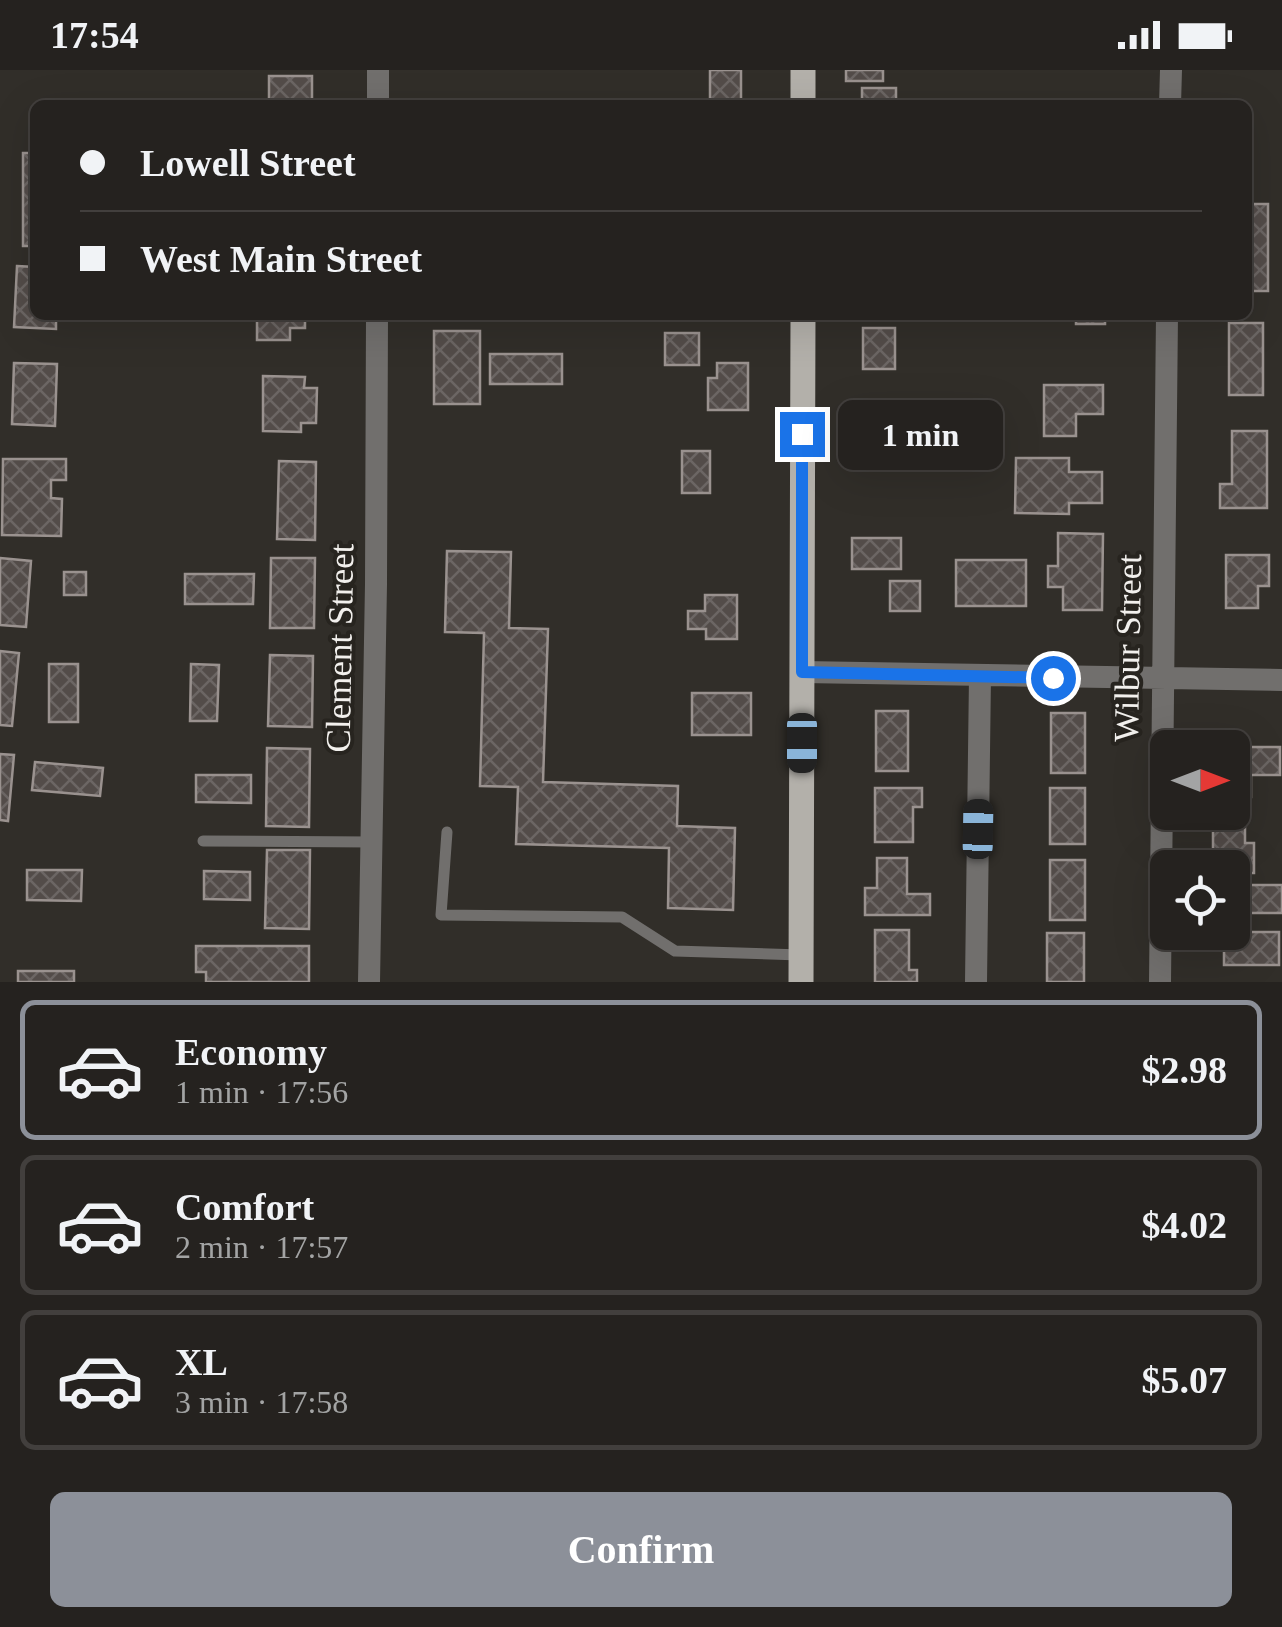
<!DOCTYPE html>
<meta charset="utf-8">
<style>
:root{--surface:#25221f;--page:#312f2c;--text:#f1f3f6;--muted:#a3a4a4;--line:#423f3d;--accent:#8c9099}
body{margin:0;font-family:"Times New Roman",serif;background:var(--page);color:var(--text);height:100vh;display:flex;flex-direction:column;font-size:38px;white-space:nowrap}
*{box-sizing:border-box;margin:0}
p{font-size:32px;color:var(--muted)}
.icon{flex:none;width:55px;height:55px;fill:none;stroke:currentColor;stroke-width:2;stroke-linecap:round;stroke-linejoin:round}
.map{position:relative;height:912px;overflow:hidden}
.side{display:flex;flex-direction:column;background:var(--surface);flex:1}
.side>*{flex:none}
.guide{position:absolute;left:30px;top:30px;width:1222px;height:220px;border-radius:15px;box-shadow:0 10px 40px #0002,0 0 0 2px var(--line);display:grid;align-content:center;height:220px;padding:0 50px;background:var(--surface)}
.needle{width:65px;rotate:90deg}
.buttons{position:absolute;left:1150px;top:660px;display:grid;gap:20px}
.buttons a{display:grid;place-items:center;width:100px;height:100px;border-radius:15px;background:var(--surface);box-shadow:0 10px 40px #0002,0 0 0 2px var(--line);font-size:50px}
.end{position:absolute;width:45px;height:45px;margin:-22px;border:12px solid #1a73e8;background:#fff;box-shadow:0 0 0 5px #fff}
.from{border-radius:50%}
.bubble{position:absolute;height:70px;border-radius:15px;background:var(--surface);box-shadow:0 10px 40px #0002,0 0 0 2px var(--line);font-size:32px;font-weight:600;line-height:70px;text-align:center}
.car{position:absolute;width:30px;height:60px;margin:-30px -15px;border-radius:12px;box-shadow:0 0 8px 2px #0007;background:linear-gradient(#222 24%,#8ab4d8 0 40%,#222 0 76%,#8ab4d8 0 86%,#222 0)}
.guide b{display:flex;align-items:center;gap:35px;height:95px;font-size:38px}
.guide b+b{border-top:2px solid var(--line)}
.guide i{width:25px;height:25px;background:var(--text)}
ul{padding:18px 0 0;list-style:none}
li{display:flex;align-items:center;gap:30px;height:140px;margin:0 20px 15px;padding:0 30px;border:5px solid var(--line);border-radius:15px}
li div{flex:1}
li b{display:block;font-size:38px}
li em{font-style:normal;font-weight:600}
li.on{border-color:var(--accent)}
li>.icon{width:90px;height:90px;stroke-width:1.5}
.button{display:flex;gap:20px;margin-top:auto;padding:20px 50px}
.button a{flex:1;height:115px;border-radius:15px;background:var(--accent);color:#fff;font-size:40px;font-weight:600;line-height:115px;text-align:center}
.status{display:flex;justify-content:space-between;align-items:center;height:70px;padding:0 50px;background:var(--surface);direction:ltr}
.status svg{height:28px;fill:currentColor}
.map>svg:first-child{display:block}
.building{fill:url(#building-cross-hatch);stroke:#9a928f;stroke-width:2.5}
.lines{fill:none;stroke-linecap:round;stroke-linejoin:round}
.service{stroke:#716f6d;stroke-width:11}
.minor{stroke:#716f6d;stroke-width:22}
.primary{stroke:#b3b0aa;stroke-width:25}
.route{stroke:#1a73e8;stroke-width:12}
.labels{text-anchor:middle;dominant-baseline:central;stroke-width:8;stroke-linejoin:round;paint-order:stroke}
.street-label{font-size:35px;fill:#f2f0ed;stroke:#27241f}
</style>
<div class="status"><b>17:54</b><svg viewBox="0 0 49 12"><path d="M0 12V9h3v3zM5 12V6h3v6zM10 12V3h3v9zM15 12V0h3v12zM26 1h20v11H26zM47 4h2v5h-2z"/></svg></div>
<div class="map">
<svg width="1282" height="912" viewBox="0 0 1282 912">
<defs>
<pattern id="building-cross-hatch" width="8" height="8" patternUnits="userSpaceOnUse" patternTransform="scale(2.5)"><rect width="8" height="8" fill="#534c49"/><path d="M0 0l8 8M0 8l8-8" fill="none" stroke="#6c6664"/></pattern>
</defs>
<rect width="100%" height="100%" fill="#312e29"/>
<!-- building -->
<path class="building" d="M710,0h31v35h-31z
M846,0h37v11h-37z
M269,6h43v29h-43z
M862,18h34v17h-34z
M23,83h12v93h-12z
M1248,134h20v87h-20z
M17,196l18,1v48h21v14l-42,-2z
M257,245h48v13h-15v12h-33z
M1076,245h29v9h-29z
M1229,253h34v72h-34z
M863,258h32v41h-32z
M434,261h46v73h-46z
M665,263h34v32h-34z
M490,284h72v30h-72z
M14,293l43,1 -2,62 -43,-2z
M717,293h31v47h-40v-32h9z
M263,306l42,1 -1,11h13l-1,35h-15v9l-38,-1z
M1044,315h59v29h-27v22h-32z
M845,359h35v38h-35z
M1232,361h35v77h-47v-24h12z
M682,381h28v42h-28z
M1016,388h53v14h33v31h-33v11l-54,-1z
M3,389h63v21h-15v18l11,1 -1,37 -59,-1z
M279,391l37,1 -1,78 -38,-1z
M1058,463l45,1 -1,76h-39v-23h-15v-21h10z
M852,468h49v31h-49z
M447,481l64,1 -2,76 39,1 -5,153 135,4 -1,40 58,2 -2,82 -65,-2 1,-60 -153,-4 2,-57 -38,-1 4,-153 -39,-1z
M1226,485h43v31h-11v22h-32z
M0,488l31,3 -5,66 -26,-2z
M271,488h44l-1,70h-44z
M956,490h70v46h-70z
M64,502h22v23h-22z
M185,504h69l-1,30h-68z
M890,511h30v30h-30z
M705,525h32v44h-31v-10h-18v-18h17z
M0,581l19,2 -7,73 -12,-1z
M270,585l43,1 -1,71 -44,-1z
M49,594h29v58h-29z
M191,594l28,1 -2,56h-27z
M692,623h59v42h-59z
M876,641h32v60h-32z
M1051,643h34v60h-34z
M1226,677h54v28h-29v22h-19v-49z
M267,678l43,1 -1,78 -43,-1z
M0,684l14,1 -6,66 -8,-1z
M35,692l68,6 -3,28 -68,-6z
M196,705h55v28l-55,-1z
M875,718h47v19h-9v35h-38z
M1050,718h35v56h-35z
M1213,753h32v20h9v30h-22v-5h-19z
M267,780h43l-1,79 -44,-1z
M877,788h30v36h23v21h-65v-27h12z
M1050,790h35v60h-35z
M27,800h55l-1,31 -54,-1z
M204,801l46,1v28l-46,-1z
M1244,815h38v28h-38z
M875,860h34v40h8v12h-42z
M1236,862h43v33h-55v-16h12z
M1047,863h37v49h-37z
M196,876h113v36h-103v-10h-10z
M18,901h56v11h-56z"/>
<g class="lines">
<!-- service -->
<path class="service" d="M447,762l-6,83 181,2 53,34 126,4
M203,771l169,1"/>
<!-- minor -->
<path class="minor" d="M378,35v-35
M1170,35l1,-35
M802,602l480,8
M369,912l7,-398 1,-269
M976,912l4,-306
M1160,912l7,-667"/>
<!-- primary -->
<path class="primary" d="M803,0v35
M801,912l2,-667"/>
</g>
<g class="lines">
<!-- route -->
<path class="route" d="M802,364v238l251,6"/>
</g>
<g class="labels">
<!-- street labels -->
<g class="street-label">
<text transform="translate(340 578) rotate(-89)">Clement Street</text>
<text transform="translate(1128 578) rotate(-89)">Wilbur Street</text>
</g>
</g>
</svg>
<div class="buttons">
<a><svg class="needle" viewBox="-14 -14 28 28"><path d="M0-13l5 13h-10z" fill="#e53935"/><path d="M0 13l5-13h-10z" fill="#a3a4a4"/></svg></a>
<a><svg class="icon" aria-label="locate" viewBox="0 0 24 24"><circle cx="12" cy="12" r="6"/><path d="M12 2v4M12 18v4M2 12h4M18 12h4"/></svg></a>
</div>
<i class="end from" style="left:1053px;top:608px"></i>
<i class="end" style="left:802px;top:364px"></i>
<div class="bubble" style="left:838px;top:330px;width:165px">1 min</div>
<i class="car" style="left:802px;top:673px;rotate:180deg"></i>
<i class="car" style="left:978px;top:759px;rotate:1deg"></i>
<div class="guide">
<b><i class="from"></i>Lowell Street</b>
<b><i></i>West Main Street</b>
</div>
</div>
<section class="side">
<ul>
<li class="on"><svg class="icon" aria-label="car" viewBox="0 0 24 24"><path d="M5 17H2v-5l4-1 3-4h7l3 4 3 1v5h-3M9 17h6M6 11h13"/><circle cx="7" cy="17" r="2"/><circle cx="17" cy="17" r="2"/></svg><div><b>Economy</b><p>1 min · 17:56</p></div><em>$2.98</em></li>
<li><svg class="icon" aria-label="car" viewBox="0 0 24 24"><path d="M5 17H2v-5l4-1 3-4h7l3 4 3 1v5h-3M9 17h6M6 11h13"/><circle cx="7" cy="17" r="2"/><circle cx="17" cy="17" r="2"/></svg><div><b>Comfort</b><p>2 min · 17:57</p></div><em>$4.02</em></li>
<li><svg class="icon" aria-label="car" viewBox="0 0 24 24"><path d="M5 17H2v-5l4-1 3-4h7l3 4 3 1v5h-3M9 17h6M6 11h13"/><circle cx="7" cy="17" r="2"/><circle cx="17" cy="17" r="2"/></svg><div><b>XL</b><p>3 min · 17:58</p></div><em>$5.07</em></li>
</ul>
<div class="button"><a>Confirm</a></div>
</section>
